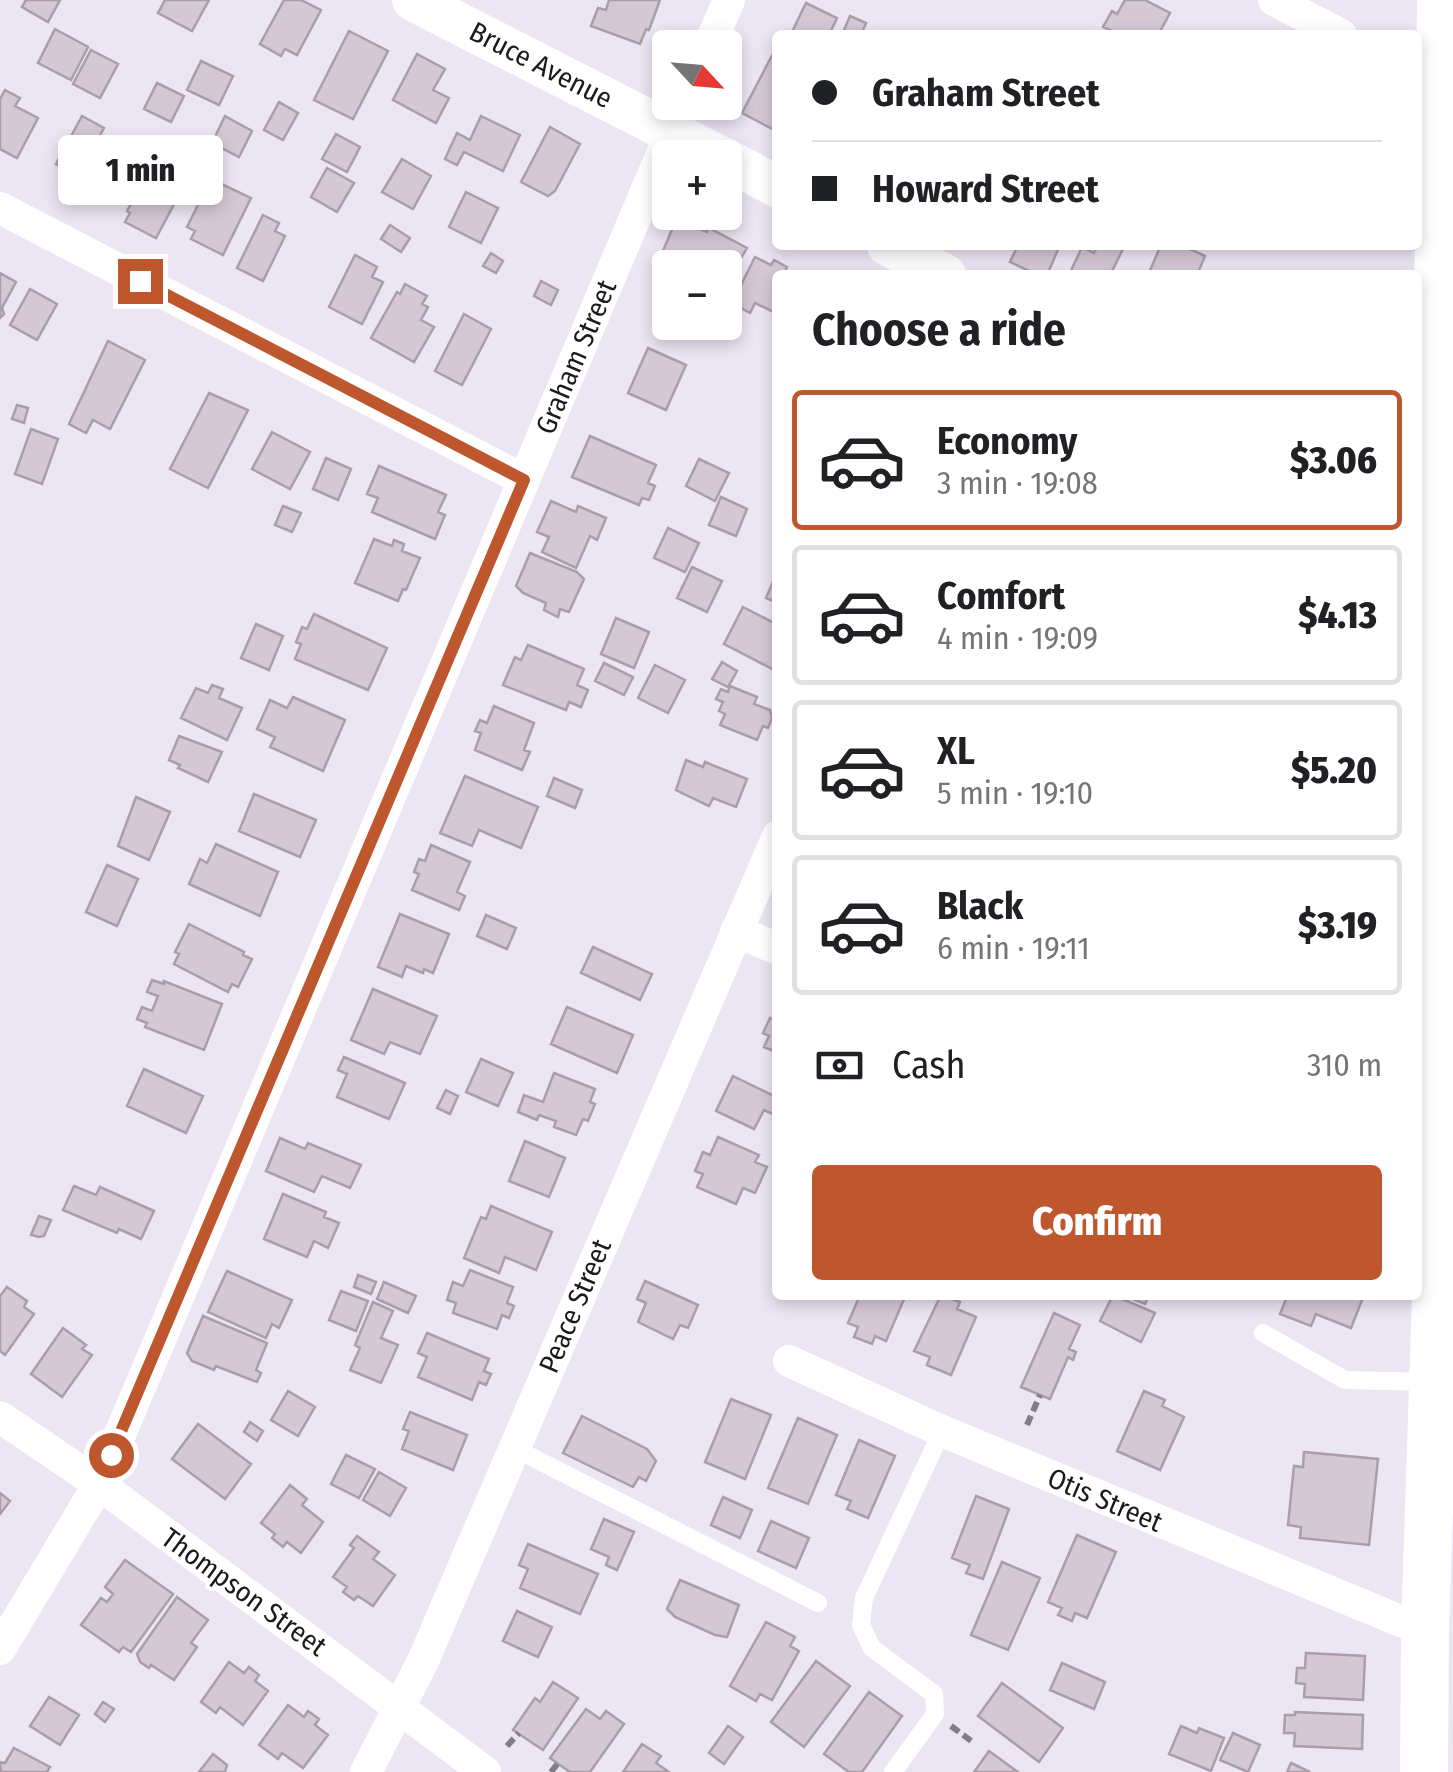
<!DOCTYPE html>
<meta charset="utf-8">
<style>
:root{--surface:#fff;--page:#f6f6f6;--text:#202124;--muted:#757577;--line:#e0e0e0;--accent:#bf572e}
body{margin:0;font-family:"Fira Sans Condensed",sans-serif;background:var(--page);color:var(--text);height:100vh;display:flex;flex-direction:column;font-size:38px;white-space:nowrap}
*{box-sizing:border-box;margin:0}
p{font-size:32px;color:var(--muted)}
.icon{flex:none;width:55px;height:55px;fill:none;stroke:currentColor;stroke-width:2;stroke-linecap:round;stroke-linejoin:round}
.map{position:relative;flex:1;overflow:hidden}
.sheet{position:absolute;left:772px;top:270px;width:650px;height:1030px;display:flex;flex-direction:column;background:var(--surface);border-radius:10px;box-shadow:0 5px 15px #0003}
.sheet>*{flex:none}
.top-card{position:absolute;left:772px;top:30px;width:650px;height:220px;border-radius:10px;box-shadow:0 5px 15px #0003;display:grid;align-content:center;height:220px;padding:0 40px;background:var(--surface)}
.needle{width:65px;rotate:116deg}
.tools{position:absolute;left:652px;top:30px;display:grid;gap:20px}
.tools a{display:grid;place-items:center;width:90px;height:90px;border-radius:10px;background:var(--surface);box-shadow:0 5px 15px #0003;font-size:50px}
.end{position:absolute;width:45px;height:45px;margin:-22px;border:12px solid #bf572e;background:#fff;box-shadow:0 0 0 5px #fff}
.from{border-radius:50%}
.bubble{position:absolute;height:70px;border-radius:10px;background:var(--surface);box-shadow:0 5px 15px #0003;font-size:32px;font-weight:800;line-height:70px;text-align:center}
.top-card b{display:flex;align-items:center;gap:35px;height:95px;font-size:38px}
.top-card b+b{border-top:2px solid var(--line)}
.top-card i{width:25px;height:25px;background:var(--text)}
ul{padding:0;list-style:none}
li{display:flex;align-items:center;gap:30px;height:140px;margin:0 20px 15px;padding:0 20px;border:5px solid var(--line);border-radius:10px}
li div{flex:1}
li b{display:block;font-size:38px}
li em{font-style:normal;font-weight:800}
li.current{border-color:var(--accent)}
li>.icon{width:90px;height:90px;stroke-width:1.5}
h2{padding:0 40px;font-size:45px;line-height:120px}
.pay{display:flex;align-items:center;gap:25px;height:110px;padding:0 40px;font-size:38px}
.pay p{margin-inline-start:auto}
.cta{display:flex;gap:20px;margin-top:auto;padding:20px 40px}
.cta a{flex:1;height:115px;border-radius:10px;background:var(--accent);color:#fff;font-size:40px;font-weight:800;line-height:115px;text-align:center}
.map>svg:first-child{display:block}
.building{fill:#d5c8d5;stroke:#ab9eab;stroke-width:2.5}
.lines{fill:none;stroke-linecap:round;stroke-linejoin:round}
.path{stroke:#817c86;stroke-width:6;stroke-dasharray:10 5;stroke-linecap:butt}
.service{stroke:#fff;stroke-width:18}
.minor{stroke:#fff;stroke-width:32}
.tertiary{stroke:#fff;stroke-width:42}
.secondary{stroke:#fff;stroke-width:48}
.route{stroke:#bf572e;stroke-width:12}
.labels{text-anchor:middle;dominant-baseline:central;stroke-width:8;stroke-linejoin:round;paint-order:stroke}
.street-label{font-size:28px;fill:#1b181e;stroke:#fff}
</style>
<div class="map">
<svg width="1453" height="1772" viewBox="0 0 1453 1772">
<rect width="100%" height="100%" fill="#ece5f4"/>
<!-- building -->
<path class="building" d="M26,0h34l-12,22 -26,-15z
M165,0h44l-17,31 -34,-18z
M284,0h17l20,10 -24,45 -12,-6 -4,7 -21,-12z
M609,0h51l-11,30 -3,-1 -6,15 -49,-18 7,-18 8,2z
M1125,0h20l25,13 -12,22h-51l3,-5 -7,-3 9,-16 5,3z
M806,3l31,15 -8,17 -38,-1z
M850,16l16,7 -5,12h-19z
M55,29l33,18 -17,33 -33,-17z
M349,31l39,20 -35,68 -39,-19z
M778,44v88l-36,-19z
M91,50l27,14 -18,34 -27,-14z
M417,54l28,15 -12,21 16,8 -13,25 -43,-23z
M201,61l32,15 -14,29 -32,-15z
M157,83l27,13 -13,26 -27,-13z
M5,90l15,8 -5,8 23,12 -21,40 -17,-9v-50z
M279,102l19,11 -15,27 -19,-10z
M82,116l22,12 -4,7 18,10 -21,40 -15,-9 -3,6 -10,-5 2,-5 -15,-8z
M225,116l27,15 -13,26 -27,-14z
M481,116l39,19 -17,36 -39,-19 -7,13 -12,-6 12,-26 13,7z
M550,127l30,17 -25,47 -7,5 -27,-14z
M336,134l24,13 -13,25 -25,-13z
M402,159l29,17 -18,33 -31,-17z
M154,161l33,19 -31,58 -31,-16 5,-9 -3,-2z
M327,168l27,15 -17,29 -26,-15z
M211,179l40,19 -28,57 -32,-16 4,-8 -8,-4z
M466,192l32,16 -17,35 -32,-16z
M263,215l16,8 -4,8 10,5 -22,45 -26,-13z
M676,220l31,12 2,-4 38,20 -14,24 -7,6 -1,-10 -30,-2 -25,2v2l-13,-5z
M390,225l20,13 -9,14 -20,-13z
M1018,245h42l-13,30h-9l-28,-13z
M1098,245h27l-15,30h-41l13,-28 12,6z
M1161,245h20l24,11 -8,19h-49z
M491,253l12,8 -7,12 -13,-7z
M355,255l22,12 -5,10 11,5 -21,42 -33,-17z
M755,257l16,8 3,-5 13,7 -2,5 6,3h-13v39l-23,-11 -5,10 -18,-10z
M0,273l16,9 -14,26 2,6 -4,4z
M541,281l17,9 -7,15 -17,-9z
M405,284l22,12 -5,8 6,3 -7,13 13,7 -20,35 -43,-24 26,-46 3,2z
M30,289l27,15 -20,36 -27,-15z
M464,314l27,15 -29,56 -27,-14z
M108,341l37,19 -35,69 -17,-9 -7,13 -17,-9z
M648,348l38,17 -20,45 -38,-17z
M209,393l39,17 -40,78 -38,-19z
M17,405l11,3 -4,15 -12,-4z
M31,429l27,10 -16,45 -27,-10z
M272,432l38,20 -20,37 -38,-20z
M590,436l66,29 -8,18 7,3 -6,14 -7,-2 -3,7 -67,-28z
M326,458l25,11 -13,31 -25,-11z
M699,459l30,14 -14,28 -29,-15z
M379,466l67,29 -8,17 7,3 -10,24 -63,-27 6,-14 -11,-4z
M721,497l26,12 -11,27 -27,-11z
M551,501l25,11 2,-6 28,12 -9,22 -7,-4 -14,32 -34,-16 7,-15 -12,-5z
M283,506l18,7 -9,19 -17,-7z
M668,528l31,15 -14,29 -31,-14z
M374,539l18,7 2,-6 10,4 -2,7 18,7 -14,32 -3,-1 -5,12 -43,-18z
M530,553l47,19 7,7 -15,33 -9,-3 -2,8 -14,-7 2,-7 -23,-10 -7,-7z
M692,567l30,14 -15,31 -30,-14z
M778,570v33l-12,-5z
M743,607l35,18v47l-54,-28z
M314,614l73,34 -19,42 -73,-31 6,-15 -5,-2 6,-15 5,2z
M616,618l33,14 -15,36 -33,-14z
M256,624l27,12 -14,34 -28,-12z
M528,645l56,24 -7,16 11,5 -7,17 -12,-5 -3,8 -63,-25 12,-28 6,3z
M722,662l15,9 -9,16 -16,-8z
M604,663l29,14 -9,18 -29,-14z
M655,665l30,15 -17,33 -30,-15z
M212,685l11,4 -4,9 23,10 -15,32 -46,-22 15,-30 12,5z
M730,686l27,11 -3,7 16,6 2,8 -4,10 -5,-2 -6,14 -37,-15 5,-11 -6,-3 4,-9 -7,-3 5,-10 7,3z
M293,697l52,23 -22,51 -53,-24 5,-10 -18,-8 13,-29 17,8z
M494,706l40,17 -10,27 6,2 -8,18 -47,-20 6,-17 -6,-2 5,-11 7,3z
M179,736l43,16 -14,30 -30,-14 2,-3 -11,-5z
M686,760l17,7 2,-5 42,17 -11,28 -23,-9 -4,8 -33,-16z
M465,776l73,31 -17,41 -42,-18 -7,16 -32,-13z
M554,778l28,12 -7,18 -28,-12z
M254,794l62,26 -16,37 -61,-26z
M136,797l34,15 -21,48 -31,-14z
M216,844l62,28 -18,44 -71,-32 11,-25 7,4z
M431,845l39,17 -13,30 8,4 -6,14 -47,-20 7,-16 -5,-2 5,-13 6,2z
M107,865l31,14 -21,47 -31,-14z
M400,914l49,20 -16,39 -9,-4 -1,4 -17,-7 -4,11 -24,-10z
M486,915l30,13 -9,21 -30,-13z
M189,924l55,28 -1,3 9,4 -14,28 -6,-3 -4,8 -54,-28 5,-10 -4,-2z
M593,947l59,27 -12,26 -59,-27z
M152,980l12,4v-3l58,23 -18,46 -59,-23 2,-4 -10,-4 5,-12 10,4 6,-15 -11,-4z
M373,989l64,27 -17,38 -30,-12 -6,12 -33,-14z
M567,1007l66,28 -16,38 -66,-29z
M778,1012v41l-14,-6 5,-11 -6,-3 7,-15 4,2z
M344,1057l61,26 -16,36 -52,-22 10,-23 -9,-4z
M481,1059l32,14 -15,33 -32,-14z
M144,1069l59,27 -17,37 -59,-27z
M554,1073l41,16 -5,13 5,2 -7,17 -5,-2 -7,16 -22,-8 2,-6 -17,-6 -2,5 -19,-8 6,-17 19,7z
M733,1076l45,22 -5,16 -9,-4 -10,19 -38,-18z
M446,1090l12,6 -8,18 -13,-6z
M718,1137l41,18 -4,7 12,5 -12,26 -12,-5 -7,16 -39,-17 6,-13 -8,-3 8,-19 7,3z
M280,1138l25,11 3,-6 53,22 -11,23 -28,-12 -8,16 -48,-21z
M525,1141l40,17 -16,39 -40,-16z
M74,1186l22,9 4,-8 54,24 -13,28 -22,-10 -2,4 -54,-23z
M283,1194l43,18 -2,5 15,6 -11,25 -14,-7 -7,16 -43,-18z
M491,1206l61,26 -16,38 -31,-13 -6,16 -35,-15 17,-41 5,2z
M39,1216l12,4 -7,16 -5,1 -8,-2z
M470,1270l43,17 -6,16 7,3 -5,12 -7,-3 -5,14 -44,-16 3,-10 -9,-3 6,-18 10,4z
M227,1271l65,29 -13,28 -7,-4 -6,14 -58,-26z
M358,1275l18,7 -5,12 -17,-7z
M645,1281l53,24 -10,23 -8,-3 -7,14 -35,-17 8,-19 -9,-4z
M384,1282l32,14 -8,17 -31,-14z
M7,1287l20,14 -3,6 10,7 -29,41 -5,-4v-55z
M341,1291l27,10 -12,30 -27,-11z
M860,1295l45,2 -19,44 -11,-5 -3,8 -18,-7 4,-10 -10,-4z
M941,1295l19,7 -3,7 19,8 -25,58 -24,-10 3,-8 -16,-6z
M1113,1295l42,18 -14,29 -41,-21z
M1123,1295h26l-4,9z
M1276,1295h88l-13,33 -35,-14 -5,12 -31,-12 6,-15z
M373,1302l20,9 -12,27 17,7 -17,38 -31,-13 10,-22 -5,-3z
M1054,1313l26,12 -11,24 7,3 -3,8 -5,-3 -18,42 -29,-12z
M203,1316l64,27 -11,27 5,3 -4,9 -41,-16 -2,4 -22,-9 -5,-8z
M63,1328l23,17 -4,4 10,6 -30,42 -31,-23z
M427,1333l62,26 -5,12 7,3 -5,11 -7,-3 -7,18 -54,-23 9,-20 -9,-4z
M288,1391l27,16 -17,29 -27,-16z
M1144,1391l21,9 -3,6 22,11 -24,53 -43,-19z
M731,1399l40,16 -26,64 -40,-17z
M410,1412l57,23 -14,35 -51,-21 7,-18 -6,-2z
M582,1416l65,33 9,12 -10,20 -7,-4 -6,10 -70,-34z
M798,1418l39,17 -29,69 -40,-16z
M250,1422l13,9 -6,10 -13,-9z
M198,1424l53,40 -26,35 -53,-40z
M859,1440l36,16 -27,62 -21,-9 4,-8 -15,-6z
M1304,1452l74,7 -9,86 -69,-7 1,-11 -13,-2 6,-59 9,1z
M346,1455l29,14 -16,29 -28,-14z
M379,1472l27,16 -16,28 -27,-16z
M290,1485l17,14 -5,6 21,17 -22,31 -14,-11 -4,5 -11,-9 3,-4 -14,-11z
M0,1493l10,8 -10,13z
M976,1496l33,13 -26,70 -17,-6 4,-8 -18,-7z
M723,1497l29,13 -12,28 -29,-13z
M604,1519l30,13 -17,38 -11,-5 3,-8 -18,-8z
M771,1521l38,17 -13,30 -38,-17z
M1077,1535l39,17 -29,66 -12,-5 -3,8 -14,-6 4,-7 -14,-6z
M357,1536l22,16 -6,7 22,16 -22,31 -15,-10 -4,4 -11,-8 4,-5 -14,-10 21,-29 -4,-3z
M528,1544l70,30 -18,40 -60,-26 8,-19 -9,-4z
M125,1560l48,34 -42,58 -8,-5 -4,5 -38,-27 20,-27 6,4 6,-8 -8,-7z
M1002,1562l38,16 -32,72 -37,-15z
M680,1580l59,25 -12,32 -12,-2 -40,-18 -8,-8z
M177,1597l31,23 -17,23 6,4 -23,33 -23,-15 -2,3 -9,-6 -3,-8z
M517,1611l35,16 -14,30 -35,-16z
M766,1622l29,15 -5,9 9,5 -27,49 -12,-6 -4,7 -26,-15z
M1306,1653l59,3 -2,44 -59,-3 1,-13 -9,-1 1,-15h8z
M816,1661l34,25 -46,61 -33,-25z
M229,1662l15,11 5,-6 10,8 -4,6 13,10 -25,34 -23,-18 -4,6 -15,-11z
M1062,1663l43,19 -11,27 -44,-19z
M553,1682l25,16 -35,52 -30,-20 22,-32 5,4z
M1002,1683l61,45 -24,34 -61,-46z
M869,1692l33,24 -40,56h-13l-25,-18z
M49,1697l30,18 -19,30 -30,-19z
M103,1702l11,7 -9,13 -10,-8z
M288,1705l16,12 4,-6 11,8 -4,6 13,10 -25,33 -21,-15 -4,6 -19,-14z
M586,1709l14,10 6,-8 18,13 -34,48h-20l-20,-14z
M1295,1712l68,3 -1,34 -68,-3 1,-13h-11l1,-18h10z
M728,1726l15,11 -19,27 -15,-11z
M1181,1726l16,7 2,-5 25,10 -13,33 -42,-17z
M1233,1733l27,12 -12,27 -28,-12z
M642,1744l19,12 -5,7 13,9h-46z
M14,1748l36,19 -3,5h-46l-1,-10 5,1z
M989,1751l29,21h-44z
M213,1754l14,11 -2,7h-26z
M1291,1763l19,9h-23z"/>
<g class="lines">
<!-- path -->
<path class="path" d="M1027,1425l13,-30
M951,1726l23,17
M507,1746l12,-13
M551,1772l7,-9"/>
<!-- service -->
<path class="service" d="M1263,1333l82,47 88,2
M514,1448l304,155
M893,1772l42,-58 -1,-20 -62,-46 -11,-23 3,-27 78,-167"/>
<!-- minor -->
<path class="minor" d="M1274,0l67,35
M708,48l21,-48
M0,208l524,272
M736,931l42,18
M789,1361l153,70 483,200
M0,1417l99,67 386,288
M0,1649l99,-165 585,-1382
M366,1772l57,-111 355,-825"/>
<!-- tertiary -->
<path class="tertiary" d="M413,0l309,158
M725,159l53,28
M888,245l57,30"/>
<!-- secondary -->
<path class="secondary" d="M1424,1772l1,-141 13,-398 -4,-473 7,-760"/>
</g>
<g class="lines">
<!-- route -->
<path class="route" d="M111,1455l413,-975 -384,-199"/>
</g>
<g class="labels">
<!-- street labels -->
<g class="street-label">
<text transform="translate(541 65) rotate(27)">Bruce Avenue</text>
<text transform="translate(576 357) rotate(-67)">Graham Street</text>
<text transform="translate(575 1306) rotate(-67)">Peace Street</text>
<text transform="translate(1105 1500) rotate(23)">Otis Street</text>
<text transform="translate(244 1592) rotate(36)">Thompson Street</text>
</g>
</g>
</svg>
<div class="tools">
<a><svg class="needle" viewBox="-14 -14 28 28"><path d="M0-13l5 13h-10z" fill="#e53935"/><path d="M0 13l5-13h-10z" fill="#757577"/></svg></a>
<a>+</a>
<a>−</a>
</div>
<i class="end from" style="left:111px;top:1455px"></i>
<i class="end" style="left:140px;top:281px"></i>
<div class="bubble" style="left:58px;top:135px;width:165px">1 min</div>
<div class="top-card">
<b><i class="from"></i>Graham Street</b>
<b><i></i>Howard Street</b>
</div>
<section class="sheet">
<h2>Choose a ride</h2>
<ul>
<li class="current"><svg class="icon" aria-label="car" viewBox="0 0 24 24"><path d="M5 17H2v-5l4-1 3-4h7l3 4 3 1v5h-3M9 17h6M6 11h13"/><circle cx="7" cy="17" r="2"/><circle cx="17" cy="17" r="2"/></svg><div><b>Economy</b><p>3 min · 19:08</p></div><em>$3.06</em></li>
<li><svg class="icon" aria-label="car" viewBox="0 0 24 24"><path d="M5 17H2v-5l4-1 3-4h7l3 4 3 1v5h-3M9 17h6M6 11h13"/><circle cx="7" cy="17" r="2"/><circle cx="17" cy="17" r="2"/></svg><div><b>Comfort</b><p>4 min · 19:09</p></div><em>$4.13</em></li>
<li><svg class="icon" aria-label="car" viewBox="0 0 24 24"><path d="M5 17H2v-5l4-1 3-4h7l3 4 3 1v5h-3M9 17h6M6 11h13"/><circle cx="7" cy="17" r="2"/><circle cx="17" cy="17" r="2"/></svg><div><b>XL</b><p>5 min · 19:10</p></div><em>$5.20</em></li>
<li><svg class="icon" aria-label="car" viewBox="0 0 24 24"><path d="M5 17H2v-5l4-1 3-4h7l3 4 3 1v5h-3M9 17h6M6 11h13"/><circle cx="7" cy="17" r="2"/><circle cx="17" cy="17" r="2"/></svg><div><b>Black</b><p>6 min · 19:11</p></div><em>$3.19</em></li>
</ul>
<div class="pay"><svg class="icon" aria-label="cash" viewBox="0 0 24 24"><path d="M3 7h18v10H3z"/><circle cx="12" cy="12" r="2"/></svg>Cash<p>310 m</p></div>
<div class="cta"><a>Confirm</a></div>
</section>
</div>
